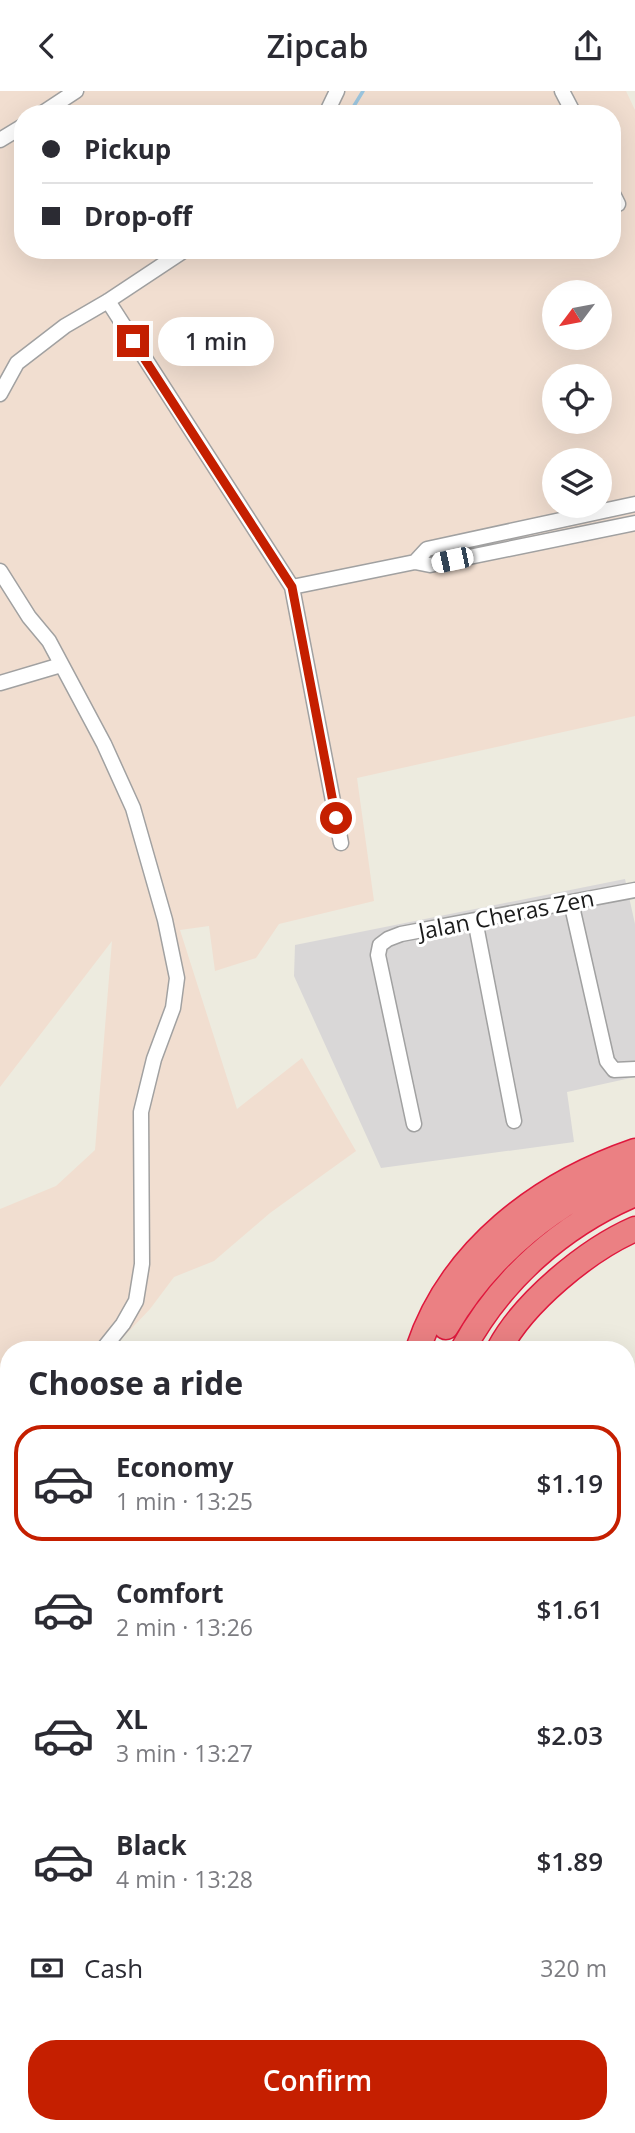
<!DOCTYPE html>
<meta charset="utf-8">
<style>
:root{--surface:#fff;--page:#f2f2f3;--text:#2b2b33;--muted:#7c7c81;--line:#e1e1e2;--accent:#c51f00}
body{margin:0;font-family:"Open Sans",sans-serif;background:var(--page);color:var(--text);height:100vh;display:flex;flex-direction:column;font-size:26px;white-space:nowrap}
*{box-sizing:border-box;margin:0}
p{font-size:23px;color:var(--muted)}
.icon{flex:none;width:38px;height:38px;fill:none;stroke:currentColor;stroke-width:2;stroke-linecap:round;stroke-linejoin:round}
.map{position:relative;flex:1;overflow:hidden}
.panel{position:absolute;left:0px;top:1250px;width:635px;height:793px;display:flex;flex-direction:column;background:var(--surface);border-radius:28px 28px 0 0;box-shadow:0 7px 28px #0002}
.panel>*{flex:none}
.hud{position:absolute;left:14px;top:14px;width:607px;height:154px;border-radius:28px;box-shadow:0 7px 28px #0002;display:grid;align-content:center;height:154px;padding:0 28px;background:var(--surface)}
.needle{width:46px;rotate:238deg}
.controls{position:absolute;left:542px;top:189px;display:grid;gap:14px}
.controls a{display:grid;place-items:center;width:70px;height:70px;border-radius:50%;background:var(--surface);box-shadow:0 7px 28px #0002;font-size:35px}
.end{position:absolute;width:32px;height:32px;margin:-16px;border:9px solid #c51f00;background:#fff;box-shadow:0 0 0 4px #fff}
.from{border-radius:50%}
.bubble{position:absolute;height:49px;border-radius:24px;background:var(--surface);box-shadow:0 7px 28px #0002;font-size:23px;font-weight:600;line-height:49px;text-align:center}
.car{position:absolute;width:21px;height:42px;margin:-21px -10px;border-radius:9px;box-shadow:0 0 5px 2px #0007;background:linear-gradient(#fff 24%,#345 0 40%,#fff 0 76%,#345 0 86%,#fff 0)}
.hud b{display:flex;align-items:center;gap:24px;height:66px;font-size:26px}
.hud b+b{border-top:2px solid var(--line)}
.hud i{width:18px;height:18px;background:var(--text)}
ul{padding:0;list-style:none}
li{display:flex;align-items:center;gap:21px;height:116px;margin:0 14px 10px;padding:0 14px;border:4px solid transparent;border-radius:28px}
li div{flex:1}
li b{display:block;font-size:26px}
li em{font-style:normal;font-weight:600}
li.selected{border-color:var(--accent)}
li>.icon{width:63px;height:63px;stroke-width:1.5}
h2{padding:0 28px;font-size:32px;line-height:84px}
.pay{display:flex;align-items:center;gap:18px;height:77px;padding:0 28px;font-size:26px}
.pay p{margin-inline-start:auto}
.cta{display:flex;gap:14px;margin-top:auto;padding:14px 28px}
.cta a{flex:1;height:80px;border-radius:28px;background:var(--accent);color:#fff;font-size:28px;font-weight:600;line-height:80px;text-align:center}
header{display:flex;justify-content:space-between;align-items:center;height:91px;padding:0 28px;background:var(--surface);font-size:32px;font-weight:600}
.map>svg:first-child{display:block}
.residential{fill:#d9d7d7}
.military{fill:#f1ded0;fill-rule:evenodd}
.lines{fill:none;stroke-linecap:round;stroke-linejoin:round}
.stream{stroke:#9bc5de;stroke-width:3.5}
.minor-casing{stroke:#a1a1a1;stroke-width:17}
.tertiary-casing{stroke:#a1a1a1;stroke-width:20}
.motorway-casing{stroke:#df183d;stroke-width:27}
.minor{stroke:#fff;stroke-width:14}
.tertiary{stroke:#fff;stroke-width:18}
.motorway{stroke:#eb8083;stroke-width:24}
.route{stroke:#c51f00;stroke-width:9}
.labels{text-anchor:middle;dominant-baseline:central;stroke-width:6;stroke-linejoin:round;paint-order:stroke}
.street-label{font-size:23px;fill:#1a1a1a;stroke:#fff}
</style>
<header><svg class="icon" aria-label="back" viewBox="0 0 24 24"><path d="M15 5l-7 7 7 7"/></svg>Zipcab<svg class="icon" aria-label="share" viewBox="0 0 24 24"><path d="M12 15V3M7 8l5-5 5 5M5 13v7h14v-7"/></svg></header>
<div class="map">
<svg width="635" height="2042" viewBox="0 0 635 2042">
<rect width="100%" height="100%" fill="#edebdf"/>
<!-- residential -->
<path class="residential" d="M625,788l10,45v153l-68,15 7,50 -193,26 -87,-192 1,-31z
M630,1333l5,1v462l-8,37 -1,-483z
M477,2034h109l-2,8h-109z"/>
<!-- military -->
<path class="military" d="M0,0h626l9,19v606l-278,62 17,123 -95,23 -23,34 -41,13 -6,-45 -29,4 57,179 65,-51 54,93 -86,62 -56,48 -40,16 -24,32 -38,40h-103v52l-9,-7v-185l56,-23 39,-36 17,-209 -112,146zM23,23h589v136h-589zM555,201h45v46h-45zM555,285h45v46h-45zM555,369h45v46h-45z
M9,1400v89l-9,2v-85z
M0,1588l9,8v136l-9,14z"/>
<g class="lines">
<!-- stream -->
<path class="stream" d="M349,23l14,-23"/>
<!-- minor casing -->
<g class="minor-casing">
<path id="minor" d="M562,0l12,23
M41,23l35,-23
M326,23l11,-23
M0,49l23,-14
M612,101l6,12
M108,210l184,286 49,256
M0,303l17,-31 48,-37 43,-25 77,-51
M415,471l12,-13 208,-45
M0,480l29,46 20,24 55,103 29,64 32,112 12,58 -4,30 -19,51 -13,53 1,152 -6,37 -13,23 -20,25
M292,496l123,-25 15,3 205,-42
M0,592l61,-18
M571,811l36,159 7,9 21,-1
M475,829l39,201
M414,1033l-36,-169 2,-10 8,-6 13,-5 234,-44
M633,1344l2,1
M0,1359l9,-11
M626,1573l9,-38
M0,1648l9,-9
M626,1779l9,1
M524,2042l1,-8"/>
</g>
<!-- tertiary casing -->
<g class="tertiary-casing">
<path id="tertiary" d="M626,1979l9,-15
M626,2002l9,-11
M613,2042l2,-8"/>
</g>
<!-- motorway casing -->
<g class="motorway-casing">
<path id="motorway" d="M446,1236c42,-72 111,-129 189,-157
M418,1258c33,-99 121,-165 217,-198
M463,1258c38,-70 99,-124 172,-155
M499,1258c25,-47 88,-99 136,-120
M0,1966h9
M0,1999h9"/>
</g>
<!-- minor -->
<use href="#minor" class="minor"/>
<!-- tertiary -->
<use href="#tertiary" class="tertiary"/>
<!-- motorway -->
<use href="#motorway" class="motorway"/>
</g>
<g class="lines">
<!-- route -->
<path class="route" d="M133,250l159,246 44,231"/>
</g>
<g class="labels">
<!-- street labels -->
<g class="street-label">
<text transform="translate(506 823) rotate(-11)">Jalan Cheras Zen</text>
</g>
</g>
</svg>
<div class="controls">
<a><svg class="needle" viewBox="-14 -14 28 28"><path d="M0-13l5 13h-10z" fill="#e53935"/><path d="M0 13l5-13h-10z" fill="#7c7c81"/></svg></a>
<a><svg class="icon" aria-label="locate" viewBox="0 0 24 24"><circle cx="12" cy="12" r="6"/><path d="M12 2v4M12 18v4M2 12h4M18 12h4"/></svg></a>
<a><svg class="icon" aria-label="layers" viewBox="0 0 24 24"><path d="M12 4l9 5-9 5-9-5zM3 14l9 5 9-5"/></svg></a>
</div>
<i class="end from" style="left:336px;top:727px"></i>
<i class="end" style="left:133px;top:250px"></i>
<div class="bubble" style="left:158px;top:226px;width:116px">1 min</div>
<i class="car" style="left:452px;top:469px;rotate:258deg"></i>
<div class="hud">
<b><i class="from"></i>Pickup</b>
<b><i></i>Drop-off</b>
</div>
<section class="panel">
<h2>Choose a ride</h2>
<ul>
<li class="selected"><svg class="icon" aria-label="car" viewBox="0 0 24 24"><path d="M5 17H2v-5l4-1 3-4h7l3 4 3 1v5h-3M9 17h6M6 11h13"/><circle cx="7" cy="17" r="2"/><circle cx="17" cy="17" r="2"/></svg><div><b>Economy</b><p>1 min · 13:25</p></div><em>$1.19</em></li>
<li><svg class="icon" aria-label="car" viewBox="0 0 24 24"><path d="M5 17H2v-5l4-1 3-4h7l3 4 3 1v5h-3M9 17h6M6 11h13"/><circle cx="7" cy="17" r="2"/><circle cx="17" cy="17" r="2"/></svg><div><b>Comfort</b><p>2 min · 13:26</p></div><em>$1.61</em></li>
<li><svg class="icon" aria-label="car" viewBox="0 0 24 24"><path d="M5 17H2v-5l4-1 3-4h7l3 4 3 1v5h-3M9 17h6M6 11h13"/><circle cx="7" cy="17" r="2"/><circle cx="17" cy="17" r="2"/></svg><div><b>XL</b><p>3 min · 13:27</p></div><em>$2.03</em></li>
<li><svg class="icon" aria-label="car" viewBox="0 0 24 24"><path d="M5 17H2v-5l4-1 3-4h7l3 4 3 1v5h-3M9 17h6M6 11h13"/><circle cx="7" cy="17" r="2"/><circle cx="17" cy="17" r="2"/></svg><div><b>Black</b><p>4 min · 13:28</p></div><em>$1.89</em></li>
</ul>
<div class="pay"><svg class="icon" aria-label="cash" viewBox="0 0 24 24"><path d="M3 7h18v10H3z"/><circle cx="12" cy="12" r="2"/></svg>Cash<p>320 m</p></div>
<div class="cta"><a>Confirm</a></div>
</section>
</div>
